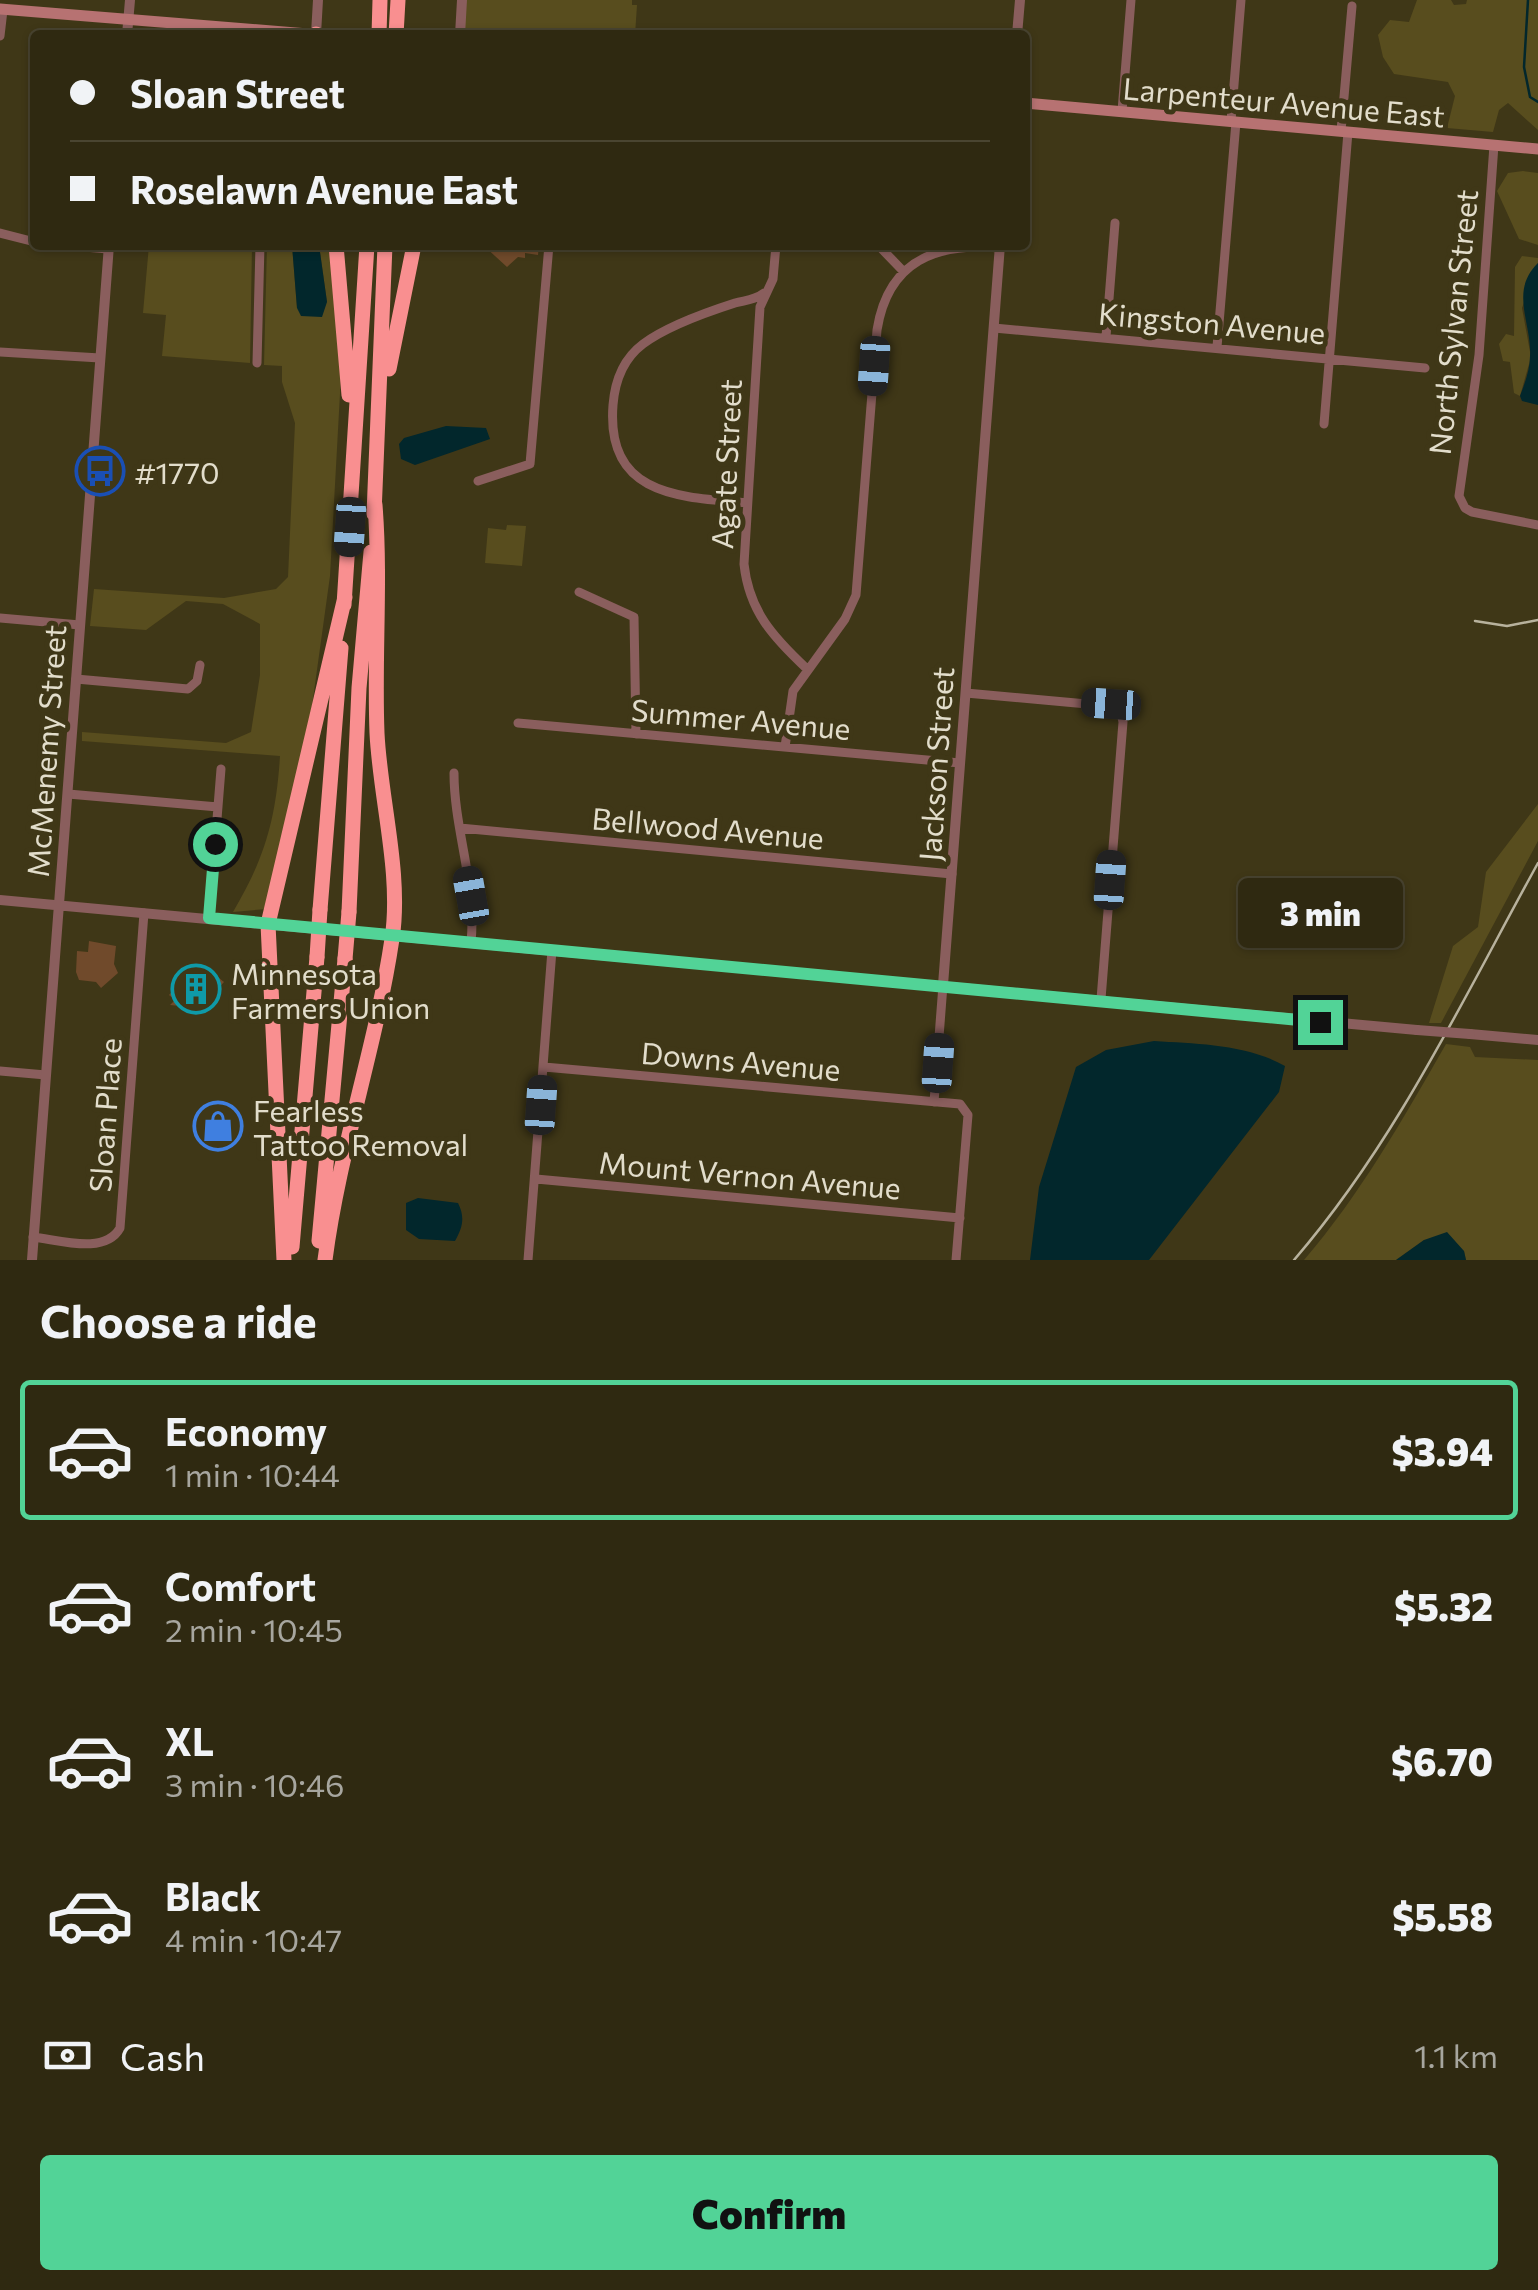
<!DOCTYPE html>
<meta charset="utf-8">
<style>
:root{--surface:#2f2911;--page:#3b351f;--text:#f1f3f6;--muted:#a7a69f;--line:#4a4531;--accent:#52d397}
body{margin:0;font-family:Commissioner,sans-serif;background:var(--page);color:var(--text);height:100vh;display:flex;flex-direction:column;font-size:38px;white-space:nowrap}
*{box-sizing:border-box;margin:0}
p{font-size:32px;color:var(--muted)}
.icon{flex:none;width:55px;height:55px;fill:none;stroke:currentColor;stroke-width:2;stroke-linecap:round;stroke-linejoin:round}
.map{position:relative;height:1260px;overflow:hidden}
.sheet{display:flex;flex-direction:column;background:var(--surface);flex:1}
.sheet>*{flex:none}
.guide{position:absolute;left:30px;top:30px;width:1000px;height:220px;border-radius:10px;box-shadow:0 2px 8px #0004,0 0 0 2px var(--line);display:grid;align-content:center;height:220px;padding:0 40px;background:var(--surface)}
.end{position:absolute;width:45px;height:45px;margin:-22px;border:12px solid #52d397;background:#111;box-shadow:0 0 0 5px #111}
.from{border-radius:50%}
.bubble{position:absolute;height:70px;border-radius:10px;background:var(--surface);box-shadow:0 2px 8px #0004,0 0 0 2px var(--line);font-size:32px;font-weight:800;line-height:70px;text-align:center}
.car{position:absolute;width:30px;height:60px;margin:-30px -15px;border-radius:12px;box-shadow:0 0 8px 2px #0007;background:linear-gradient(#222 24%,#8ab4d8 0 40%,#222 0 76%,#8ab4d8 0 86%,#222 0)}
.guide b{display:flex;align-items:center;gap:35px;height:95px;font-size:38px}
.guide b+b{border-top:2px solid var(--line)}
.guide i{width:25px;height:25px;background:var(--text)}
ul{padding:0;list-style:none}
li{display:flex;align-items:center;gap:30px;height:140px;margin:0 20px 15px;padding:0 20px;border:5px solid transparent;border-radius:10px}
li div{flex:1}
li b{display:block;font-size:38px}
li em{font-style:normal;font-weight:800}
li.current{border-color:var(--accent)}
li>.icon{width:90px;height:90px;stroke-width:1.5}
h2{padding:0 40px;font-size:45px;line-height:120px}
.pay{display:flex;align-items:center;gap:25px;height:110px;padding:0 40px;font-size:38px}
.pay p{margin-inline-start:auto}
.primary-button{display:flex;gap:20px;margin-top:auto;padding:20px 40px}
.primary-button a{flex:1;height:115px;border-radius:10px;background:var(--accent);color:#111;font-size:40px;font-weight:800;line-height:115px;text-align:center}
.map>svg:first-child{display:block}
.green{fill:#584d1e}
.water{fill:#02272c}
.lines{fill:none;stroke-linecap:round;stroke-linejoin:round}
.stream{stroke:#02272c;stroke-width:2.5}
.building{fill:#704a2b}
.minor{stroke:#8a5e5d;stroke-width:9}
.tertiary{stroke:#8a5e5d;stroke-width:10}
.secondary{stroke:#b77272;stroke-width:11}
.motorway{stroke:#f98f90;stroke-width:15}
.rail{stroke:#b8b29d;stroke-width:2.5}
.tertiary-bridge{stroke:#8a5e5d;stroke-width:10}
.motorway-bridge{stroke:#f98f90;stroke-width:15}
.route{stroke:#52d397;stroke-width:12}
.labels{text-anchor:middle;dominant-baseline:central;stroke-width:10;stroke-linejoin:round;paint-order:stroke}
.street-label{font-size:30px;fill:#e2ddcb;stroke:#3f3717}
.poi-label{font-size:30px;fill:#e2ddcb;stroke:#3f3717;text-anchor:start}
</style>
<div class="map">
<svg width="1538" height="1260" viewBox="0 0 1538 1260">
<rect width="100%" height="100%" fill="#3f3717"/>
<!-- green -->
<path class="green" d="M462,0h170v5h5l-2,30h-175z
M1417,0h34l3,5 12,-1 1,-4h71v130l-30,-27 -9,7 -6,22 -46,-4 8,-32 -7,-14 -54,-8 -11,-17 -5,-22 12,-15 19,2z
M1523,171l15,2v72l-19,-6 -22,-48 11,-18z
M149,245h103l-2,118 -88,-7 4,-41 -23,-2z
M267,245h25l5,63 30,-6 -8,-57h14l9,112 -12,219 -18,130 -46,203 -33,3c32,-54 43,-93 47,-156l-198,-15v-9l144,11 25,-11 9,-57v-51l-37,-20 -37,-3 -40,29 -56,-4 4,-37 130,9 52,-9 12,-12 7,-154 -13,-41v-16l-18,-1z
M1522,256l16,2v5l-16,45 9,49 -11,39 -6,-3 -4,-31 -7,-1 -4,-17 7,-10 8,2 1,-69z
M507,525l19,1 -4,40 -37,-3 3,-35 18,2z
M1538,804v37l-97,182h-12l24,-77 25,-19 8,-55z
M1446,1044l24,3 5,10 63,3v200h-72l-2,-9 -40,-11 -28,20h-92c56,-65 99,-141 142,-216z"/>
<!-- water -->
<path class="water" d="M292,245h27l8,57 -5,15 -21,-1 -4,-8z
M1538,263v142l-16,-4 -2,-5c5,-13 10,-27 10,-40 2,-33 -21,-65 8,-93z
M446,426l40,2 4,11 -75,26 -14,-6 -2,-15 5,-6z
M1154,1041c44,3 92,3 131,25l-6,26 -130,168h-119l9,-73 37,-120 30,-17z
M418,1198l40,5c7,14 5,24 -3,38l-36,-2 -13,-9v-27z
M1447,1232l17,19 2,9h-70l28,-20z"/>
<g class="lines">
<!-- stream -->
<path class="stream" d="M1528,0l-4,67 6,30 8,5"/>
</g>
<!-- building -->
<path class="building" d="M483,245h56l-1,10 -13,-2v5l-7,-1 -11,10z
M89,941l27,5 -2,18 4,9 -17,15 -5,-6 -17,-2 -3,-8 1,-21 11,1z
M189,974l15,6 10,-6 10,8 -24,26 -30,-3 5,-5 -6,-5z"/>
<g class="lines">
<!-- minor -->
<path class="minor" d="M0,36l3,-26
M1122,111l9,-111
M1231,121l10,-121
M1341,131l11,-125
M1494,145l-15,210 -20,141 6,12 7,4 66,13
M0,233l35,9
M61,245l47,4
M776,245l-3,34 -13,28 -16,257c5,47 29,73 62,104
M878,245l26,27
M994,328l431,40
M1106,337l9,-114
M1217,347l19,-225
M0,352l100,6
M257,363l3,-118
M1324,424l24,-292
M478,481l52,-17 19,-219
M747,503c-68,-6 -141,-7 -134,-98 2,-25 10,-46 30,-61 24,-18 64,-32 92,-41 11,-3 20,-3 29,-10
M579,592l55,25 2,117
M0,618l80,7
M76,679l112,10 9,-8 3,-16
M966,693l154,14 3,15 -22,277
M518,723l442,40
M785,747l8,-56 52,-72 11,-24 21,-265c11,-69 59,-88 123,-82
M454,773c0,57 23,112 17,169
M68,794l150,13
M460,828l492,46
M209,919l12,-150
M544,1067l416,37 8,11 -12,145
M0,1071l46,4
M934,1102l9,-117
M536,1179l424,39
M33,1237c27,3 72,18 87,-9l24,-315
M528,1260l24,-310"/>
<!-- tertiary -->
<path class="tertiary" d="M316,34l2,-34
M127,35l3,-35
M460,35l2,-35
M1017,35l3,-35
M0,900l1417,130
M943,985l57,-740
M1470,1034l68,6
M32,1260l77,-1015"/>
<!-- secondary -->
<path class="secondary" d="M0,9l320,26
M1025,103l513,46"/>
<!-- motorway -->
<path class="motorway" d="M316,35v-1
M379,35l1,-35
M396,35l2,-35
M336,245l13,150
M389,369l25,-124
M374,514l11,-269
M344,605l23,-360
M320,910l21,-262
M349,912l10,-224 12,-136
M319,1241l26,-282
M292,1247l25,-290
M284,1260l-16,-336 77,-327
M325,1260c14,-109 51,-213 67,-321 10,-65 -12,-141 -15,-206 -3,-76 4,-152 -2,-228"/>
<!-- rail -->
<path class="rail" d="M1475,621l32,5 31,-6
M1294,1260c102,-118 169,-261 244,-397"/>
<!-- tertiary-bridge -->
<path class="tertiary-bridge" d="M1417,1030l53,4"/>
<!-- motorway-bridge -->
<path class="motorway-bridge" d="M317,957l3,-47
M345,959l4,-47"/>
</g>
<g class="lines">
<!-- route -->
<path class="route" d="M215,844l-6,74 1111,104"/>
</g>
<!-- icons -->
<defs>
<g id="bus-ring" transform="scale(2.5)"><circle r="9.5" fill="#3f3717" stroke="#1a4fb4" stroke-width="1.5"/><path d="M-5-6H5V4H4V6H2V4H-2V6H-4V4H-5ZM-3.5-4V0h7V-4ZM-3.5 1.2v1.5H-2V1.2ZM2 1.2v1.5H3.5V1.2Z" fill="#1a4fb4"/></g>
<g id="building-ring" transform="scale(2.5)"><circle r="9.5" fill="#3f3717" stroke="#0f9aa8" stroke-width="1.5"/><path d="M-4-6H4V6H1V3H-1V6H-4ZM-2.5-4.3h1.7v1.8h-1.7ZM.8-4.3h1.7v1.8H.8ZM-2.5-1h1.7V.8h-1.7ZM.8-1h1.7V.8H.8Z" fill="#0f9aa8"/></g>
<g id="shop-ring" transform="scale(2.5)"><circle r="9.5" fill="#3f3717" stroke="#3f7fe0" stroke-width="1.5"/><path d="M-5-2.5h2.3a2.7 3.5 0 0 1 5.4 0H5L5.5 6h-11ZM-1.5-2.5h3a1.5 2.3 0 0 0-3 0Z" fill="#3f7fe0"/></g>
</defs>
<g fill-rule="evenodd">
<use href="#bus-ring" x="100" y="471"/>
<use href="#building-ring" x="196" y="989"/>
<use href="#shop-ring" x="218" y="1126"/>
</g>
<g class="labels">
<!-- street labels -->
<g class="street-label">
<text transform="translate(1284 101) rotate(5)">Larpenteur Avenue East</text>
<text transform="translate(1212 322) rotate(5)">Kingston Avenue</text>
<text transform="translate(1452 322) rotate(-84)">North Sylvan Street</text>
<text transform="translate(725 464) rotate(-87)">Agate Street</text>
<text transform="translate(741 718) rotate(5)">Summer Avenue</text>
<text transform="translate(45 751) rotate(-86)">McMenemy Street</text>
<text transform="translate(935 764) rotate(-86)">Jackson Street</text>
<text transform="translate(708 827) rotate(5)">Bellwood Avenue</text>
<text transform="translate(741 1060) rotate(5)">Downs Avenue</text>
<text transform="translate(104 1115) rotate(-86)">Sloan Place</text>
<text transform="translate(750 1174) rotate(5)">Mount Vernon Avenue</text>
</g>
<!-- poi labels -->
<g class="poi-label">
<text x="135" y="471">#1770</text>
<text x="231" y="972">Minnesota<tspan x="231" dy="34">Farmers Union</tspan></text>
<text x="253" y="1109">Fearless<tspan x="253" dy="34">Tattoo Removal</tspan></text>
</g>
</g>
</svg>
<i class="end from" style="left:215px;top:844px"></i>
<i class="end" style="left:1320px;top:1022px"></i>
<div class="bubble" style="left:1238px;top:878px;width:165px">3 min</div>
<i class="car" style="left:874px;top:366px;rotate:184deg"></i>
<i class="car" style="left:350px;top:527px;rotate:184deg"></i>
<i class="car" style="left:1111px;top:704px;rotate:274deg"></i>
<i class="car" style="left:1110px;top:880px;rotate:4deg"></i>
<i class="car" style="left:471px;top:896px;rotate:350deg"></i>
<i class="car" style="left:938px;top:1063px;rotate:4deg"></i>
<i class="car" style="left:541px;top:1105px;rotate:4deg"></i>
<div class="guide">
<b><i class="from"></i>Sloan Street</b>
<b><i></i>Roselawn Avenue East</b>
</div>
</div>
<section class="sheet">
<h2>Choose a ride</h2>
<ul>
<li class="current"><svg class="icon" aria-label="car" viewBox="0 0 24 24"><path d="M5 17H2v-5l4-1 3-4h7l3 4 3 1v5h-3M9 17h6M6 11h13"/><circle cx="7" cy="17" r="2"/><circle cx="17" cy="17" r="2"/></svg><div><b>Economy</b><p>1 min · 10:44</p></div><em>$3.94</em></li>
<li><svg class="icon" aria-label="car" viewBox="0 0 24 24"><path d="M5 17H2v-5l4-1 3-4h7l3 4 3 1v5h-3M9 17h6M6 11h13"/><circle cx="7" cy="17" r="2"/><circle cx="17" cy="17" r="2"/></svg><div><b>Comfort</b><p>2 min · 10:45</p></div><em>$5.32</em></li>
<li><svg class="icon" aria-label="car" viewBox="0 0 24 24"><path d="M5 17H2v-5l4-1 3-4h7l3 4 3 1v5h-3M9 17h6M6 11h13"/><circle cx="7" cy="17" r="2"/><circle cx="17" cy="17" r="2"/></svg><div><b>XL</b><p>3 min · 10:46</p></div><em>$6.70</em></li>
<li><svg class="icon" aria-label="car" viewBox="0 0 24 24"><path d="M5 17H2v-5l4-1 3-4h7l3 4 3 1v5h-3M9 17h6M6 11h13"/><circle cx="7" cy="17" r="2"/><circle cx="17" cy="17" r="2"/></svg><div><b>Black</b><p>4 min · 10:47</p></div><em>$5.58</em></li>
</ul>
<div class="pay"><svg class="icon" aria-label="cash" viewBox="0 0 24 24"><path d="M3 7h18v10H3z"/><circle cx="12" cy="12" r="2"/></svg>Cash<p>1.1 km</p></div>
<div class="primary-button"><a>Confirm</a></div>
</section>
